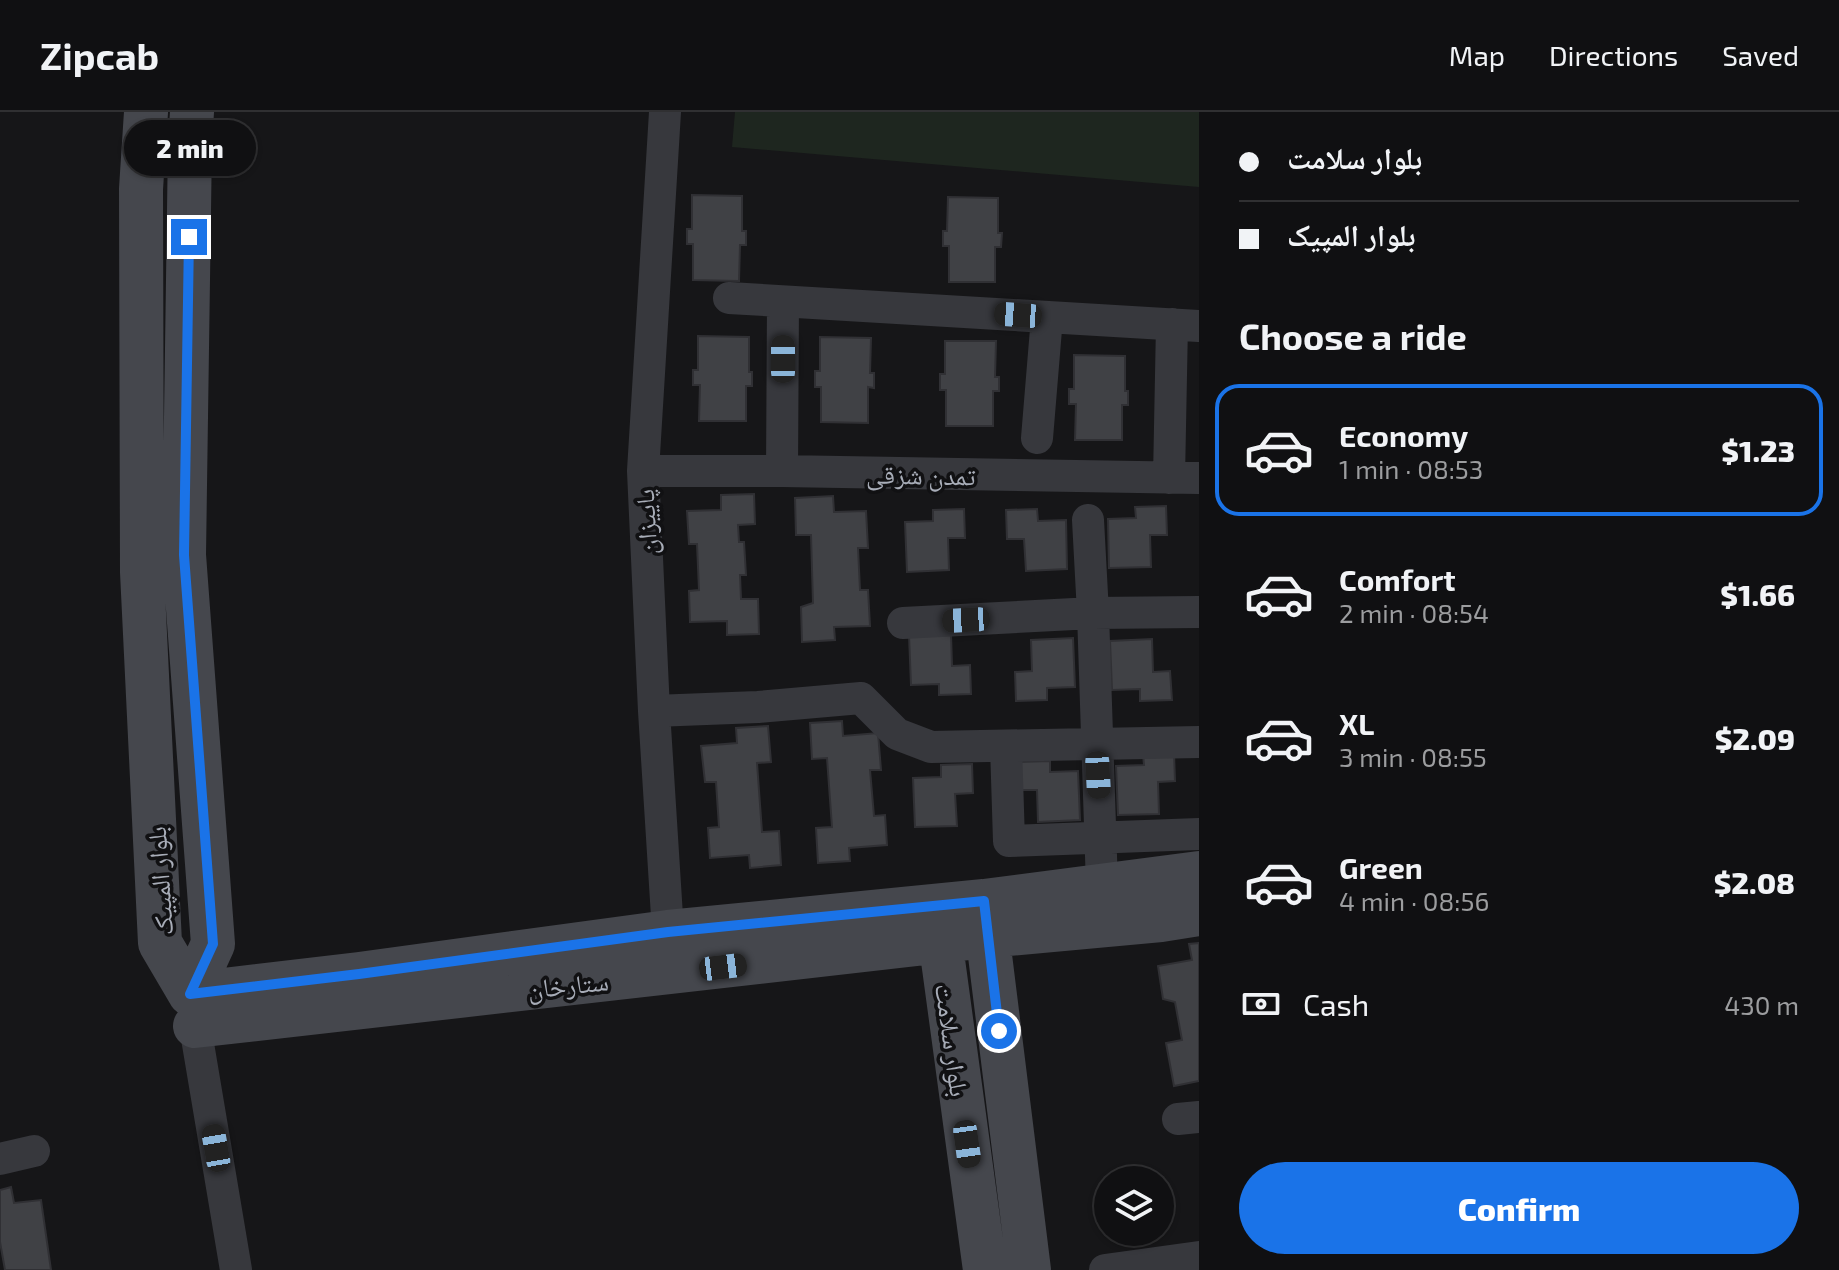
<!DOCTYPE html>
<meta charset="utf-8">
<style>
:root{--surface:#101012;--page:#19191b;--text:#f1f3f6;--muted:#9c9d9f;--line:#303032;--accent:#1a73e8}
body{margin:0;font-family:"Exo 2","Noto Naskh Arabic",sans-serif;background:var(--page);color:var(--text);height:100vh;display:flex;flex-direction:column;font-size:30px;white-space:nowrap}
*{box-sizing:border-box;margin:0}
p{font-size:26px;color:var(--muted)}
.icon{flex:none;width:44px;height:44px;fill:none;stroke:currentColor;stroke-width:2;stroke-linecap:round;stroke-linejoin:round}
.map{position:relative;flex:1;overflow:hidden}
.drawer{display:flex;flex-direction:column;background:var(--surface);width:640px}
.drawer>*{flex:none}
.hud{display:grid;align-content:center;height:176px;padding:0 40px;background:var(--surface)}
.tools{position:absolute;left:1094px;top:1054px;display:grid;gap:16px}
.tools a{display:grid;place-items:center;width:80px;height:80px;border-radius:50%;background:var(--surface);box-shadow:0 2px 6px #0004,0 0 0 2px var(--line);font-size:40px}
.end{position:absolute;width:36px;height:36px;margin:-18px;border:10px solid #1a73e8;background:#fff;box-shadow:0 0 0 4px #fff}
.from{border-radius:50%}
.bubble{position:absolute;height:56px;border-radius:28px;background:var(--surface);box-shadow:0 2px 6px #0004,0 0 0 2px var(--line);font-size:26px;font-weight:800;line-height:56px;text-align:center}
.car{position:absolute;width:24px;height:48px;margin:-24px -12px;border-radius:10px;box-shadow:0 0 6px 2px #0007;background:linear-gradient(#222 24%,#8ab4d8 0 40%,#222 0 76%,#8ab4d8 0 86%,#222 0)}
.hud b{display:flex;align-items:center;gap:28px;height:76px;font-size:30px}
.hud b+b{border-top:2px solid var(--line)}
.hud i{width:20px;height:20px;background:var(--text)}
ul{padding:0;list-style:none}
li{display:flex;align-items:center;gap:24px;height:132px;margin:0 16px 12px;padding:0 24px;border:4px solid transparent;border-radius:24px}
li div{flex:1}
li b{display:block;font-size:30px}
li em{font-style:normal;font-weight:800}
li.active{border-color:var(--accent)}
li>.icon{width:72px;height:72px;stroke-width:1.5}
h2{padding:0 40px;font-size:36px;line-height:96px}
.pay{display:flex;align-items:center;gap:20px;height:88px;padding:0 40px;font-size:30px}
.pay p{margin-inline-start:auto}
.primary-button{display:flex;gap:16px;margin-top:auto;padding:16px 40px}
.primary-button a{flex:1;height:92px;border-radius:48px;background:var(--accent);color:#fff;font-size:32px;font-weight:800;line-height:92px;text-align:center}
header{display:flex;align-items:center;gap:48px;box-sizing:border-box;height:112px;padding:0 40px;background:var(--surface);border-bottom:2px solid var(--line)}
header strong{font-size:38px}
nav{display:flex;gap:44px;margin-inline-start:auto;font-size:28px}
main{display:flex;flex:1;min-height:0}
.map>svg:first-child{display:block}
.green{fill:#1e261f}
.building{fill:#404145;stroke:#303034;stroke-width:2}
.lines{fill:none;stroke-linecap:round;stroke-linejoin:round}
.minor{stroke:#37383d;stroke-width:32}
.secondary{stroke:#45474d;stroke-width:44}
.route{stroke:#1a73e8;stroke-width:10}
.labels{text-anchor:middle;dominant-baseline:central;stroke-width:7;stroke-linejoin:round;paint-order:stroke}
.street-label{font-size:26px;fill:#a8adb8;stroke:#111113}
</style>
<header>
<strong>Zipcab</strong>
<nav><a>Map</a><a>Directions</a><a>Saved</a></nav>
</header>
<main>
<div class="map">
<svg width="1199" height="1158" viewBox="0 0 1199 1158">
<rect width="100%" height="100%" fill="#161618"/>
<!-- green -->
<path class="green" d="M735,0h464v75l-467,-40z"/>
<!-- building -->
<path class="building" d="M692,83l50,1v35h4v14h-6l-1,36 -46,-1v-36h-6v-15h5z
M948,85l50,1v35h4l-1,14h-6v35h-46v-36h-6v-15h4z
M698,224l51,1v35h3v14h-6v35h-47l1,-36h-7v-15h5z
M820,225l51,1 -1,35h4v15l-6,-1v36l-47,-1v-35h-6v-16h5z
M945,229h51l-1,36h4v14h-6v35h-47v-36h-6v-16h5z
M1074,243l51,1v35h3v14h-6v35h-47l1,-36h-7v-15h5z
M754,382l1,30 -17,1 1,17h5l2,33h-6l1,24h17l1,35 -32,1v-14l-37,1 -1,-31 10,-1 -2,-46h-8l-2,-33 34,-1v-15z
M833,384l1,16 32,-1 2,37h-10l2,42h8l2,36 -36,1 1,13 -33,2 -1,-35 12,-4 -2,-68h-15l-1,-37z
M1166,394l1,29h-17l1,32 -42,1 -1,-49 28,-1 -1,-11z
M964,397l1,29h-17l1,32 -42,2 -2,-50 28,-1v-11z
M1037,397l1,12 28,-1 1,49 -41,2 -2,-32h-17l-1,-29z
M951,522l1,32 18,-1 1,29 -32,1v-11l-28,1 -2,-50z
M1073,526l2,49 -28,1v12l-31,1 -1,-29 17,-1 -1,-31z
M1152,527l1,33 17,-1 2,29 -32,1v-12l-28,1 -2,-49z
M842,609l1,15 35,-3 3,37h-11l4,46 11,-1 2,30 -38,3 1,13 -32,2 -2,-35 16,-1 -5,-69 -15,1 -2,-36z
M768,614l3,36 -14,1 5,69 17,-1 2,34 -31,3 -1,-13 -39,3 -2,-30 11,-1 -3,-45h-11l-4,-36 36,-3 -1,-15z
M1174,641l1,28 -17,1 1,32 -41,1 -2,-49 28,-1 -1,-11z
M1050,649v11l28,-1 2,49 -42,2 -1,-32h-18l-1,-28z
M972,652l1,29 -18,1 2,32 -42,1 -2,-49 28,-1v-12z
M1199,831v138l-25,5 -8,-43 16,-3 -7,-38 -12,-3 -5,-33 34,-6 -3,-16z
M11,1075l3,16 27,-3 10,70h-46l-5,-28v-52z"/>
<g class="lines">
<!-- minor -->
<path class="minor" d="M665,0l-22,359 11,240 14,221
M729,186l470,28
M1037,326l10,-121
M643,359h139l417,7
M782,359l1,-169
M1169,366l3,-154
M1088,408l5,93 9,273
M903,511l190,-10 106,-1
M654,599l104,-4 103,-9 36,36 34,13 268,-5
M1006,634l3,95 190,-7
M195,914l41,244
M1178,1007l21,-2
M0,1047l34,-8
M1105,1158l94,-13"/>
<!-- secondary -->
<path class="secondary" d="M146,0l-5,77 1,383 18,371 30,51
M984,795l45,363
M937,804l48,354
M190,882l169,-20 309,-42 316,-31 215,-28
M190,882l23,-50 -29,-389 6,-413 2,-30
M195,914l792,-90 174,-16 38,-6"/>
</g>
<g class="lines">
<!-- route -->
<path class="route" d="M189,125l-5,318 29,389 -23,50 169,-20 309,-42 316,-31 15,130"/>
</g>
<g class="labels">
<!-- street labels -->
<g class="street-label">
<text transform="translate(921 362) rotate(1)">تمدن شزقی</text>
<text transform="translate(645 410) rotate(-93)">پاییزان</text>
<text transform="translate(159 769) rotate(-94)">بلوار المپیک</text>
<text transform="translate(568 872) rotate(-6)">ستارخان</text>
<text transform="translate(953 928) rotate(82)">بلوار سلامت</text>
</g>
</g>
</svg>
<div class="tools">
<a><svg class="icon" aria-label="layers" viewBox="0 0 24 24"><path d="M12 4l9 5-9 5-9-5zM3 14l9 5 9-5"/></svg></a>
</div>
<i class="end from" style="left:999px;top:919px"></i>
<i class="end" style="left:189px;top:125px"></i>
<div class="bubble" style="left:124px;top:8px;width:132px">2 min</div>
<i class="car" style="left:1018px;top:203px;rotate:274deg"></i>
<i class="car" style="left:783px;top:247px;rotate:0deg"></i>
<i class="car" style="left:966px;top:508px;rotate:267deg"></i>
<i class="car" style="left:1098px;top:663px;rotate:177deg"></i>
<i class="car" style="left:723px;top:855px;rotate:83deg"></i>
<i class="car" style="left:967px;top:1032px;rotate:172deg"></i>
<i class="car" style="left:216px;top:1036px;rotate:350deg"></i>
</div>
<section class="drawer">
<div class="hud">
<b><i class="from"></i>بلوار سلامت</b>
<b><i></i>بلوار المپیک</b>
</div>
<h2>Choose a ride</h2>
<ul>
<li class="active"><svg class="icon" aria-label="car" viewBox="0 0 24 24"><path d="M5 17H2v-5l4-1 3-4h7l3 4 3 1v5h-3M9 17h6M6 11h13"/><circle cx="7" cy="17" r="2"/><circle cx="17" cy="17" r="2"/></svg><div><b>Economy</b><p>1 min · 08:53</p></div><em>$1.23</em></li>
<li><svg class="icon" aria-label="car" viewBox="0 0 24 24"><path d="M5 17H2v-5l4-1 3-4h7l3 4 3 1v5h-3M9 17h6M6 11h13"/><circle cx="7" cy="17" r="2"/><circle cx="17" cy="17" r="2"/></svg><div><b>Comfort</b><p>2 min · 08:54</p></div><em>$1.66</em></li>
<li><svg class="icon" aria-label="car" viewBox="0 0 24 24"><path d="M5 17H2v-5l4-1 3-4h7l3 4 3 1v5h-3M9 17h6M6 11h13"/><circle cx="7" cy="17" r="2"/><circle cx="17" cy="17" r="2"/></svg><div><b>XL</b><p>3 min · 08:55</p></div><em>$2.09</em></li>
<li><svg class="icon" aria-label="car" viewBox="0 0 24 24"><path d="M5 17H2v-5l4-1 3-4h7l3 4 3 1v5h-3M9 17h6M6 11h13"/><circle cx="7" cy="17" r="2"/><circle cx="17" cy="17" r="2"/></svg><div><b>Green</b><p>4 min · 08:56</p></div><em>$2.08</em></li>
</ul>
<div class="pay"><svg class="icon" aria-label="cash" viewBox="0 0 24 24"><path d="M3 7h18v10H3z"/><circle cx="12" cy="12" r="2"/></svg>Cash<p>430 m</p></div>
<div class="primary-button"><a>Confirm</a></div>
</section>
</main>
